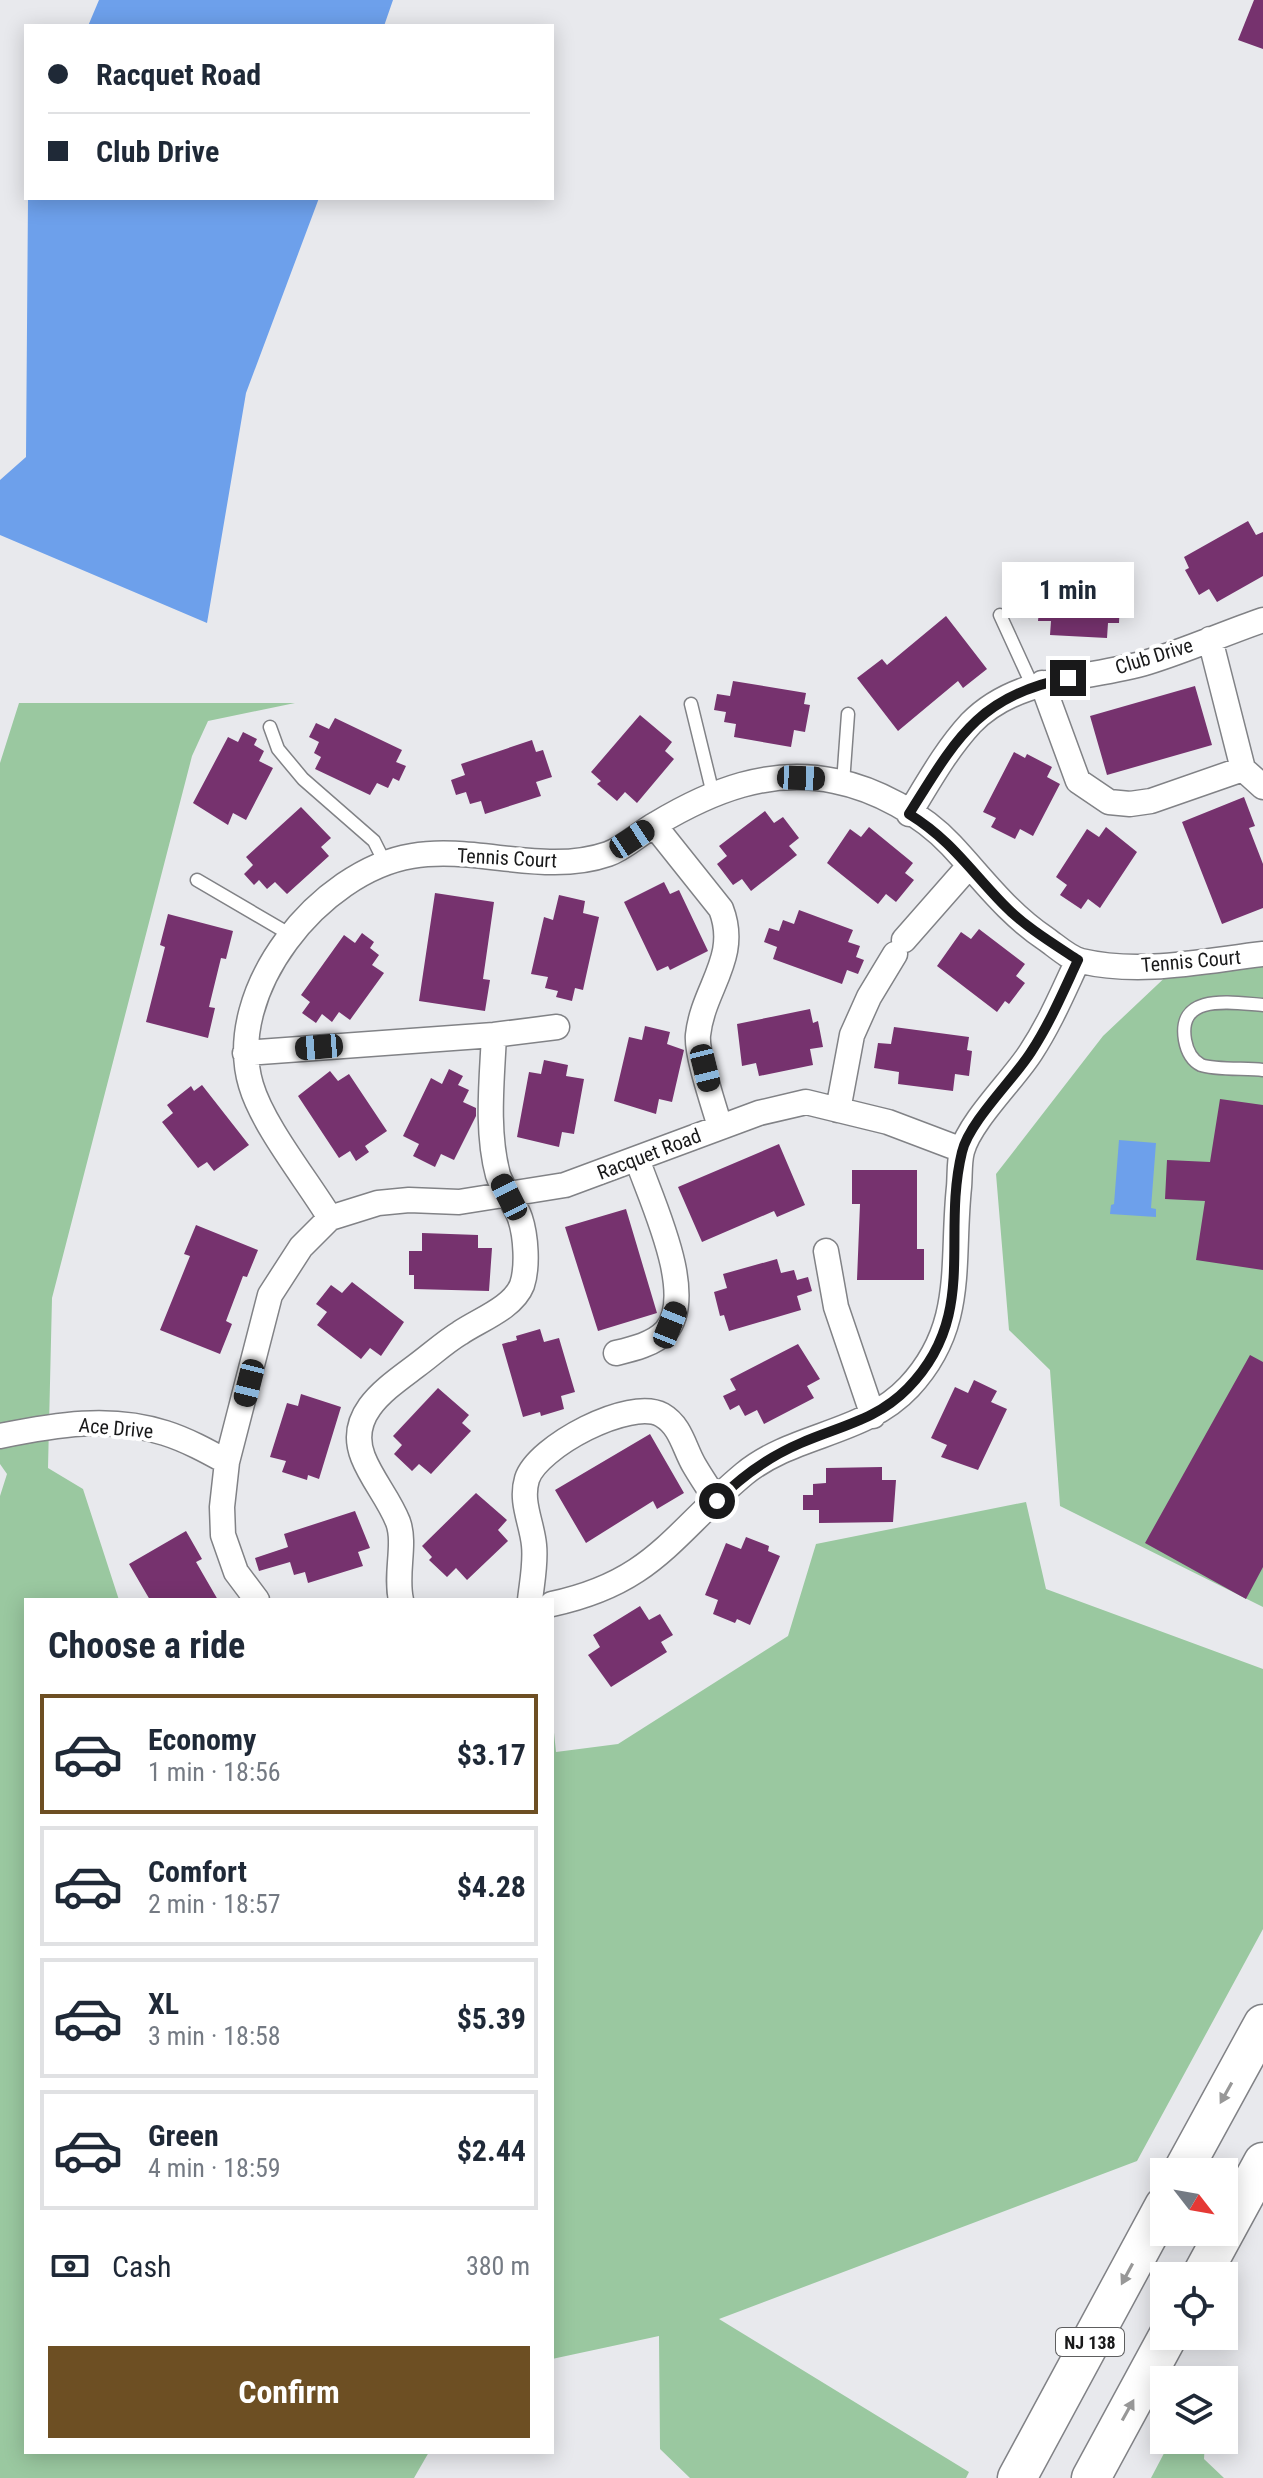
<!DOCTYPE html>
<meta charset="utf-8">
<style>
:root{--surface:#fff;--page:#f6f6f7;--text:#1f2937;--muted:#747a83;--line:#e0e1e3;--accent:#6d4f23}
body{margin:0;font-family:"Roboto Condensed",sans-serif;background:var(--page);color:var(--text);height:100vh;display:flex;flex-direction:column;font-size:30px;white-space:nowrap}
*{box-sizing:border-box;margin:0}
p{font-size:26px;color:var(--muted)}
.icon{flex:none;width:44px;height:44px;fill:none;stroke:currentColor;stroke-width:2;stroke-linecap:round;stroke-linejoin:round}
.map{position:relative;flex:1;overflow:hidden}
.details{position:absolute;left:24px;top:1598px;width:530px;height:856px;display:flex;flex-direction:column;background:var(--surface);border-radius:0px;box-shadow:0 4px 20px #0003}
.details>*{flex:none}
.hud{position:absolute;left:24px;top:24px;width:530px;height:176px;border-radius:0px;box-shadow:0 4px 20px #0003;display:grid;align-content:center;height:176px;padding:0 24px;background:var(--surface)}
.needle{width:52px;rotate:121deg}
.tools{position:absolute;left:1150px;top:2158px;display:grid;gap:16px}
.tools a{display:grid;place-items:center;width:88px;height:88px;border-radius:0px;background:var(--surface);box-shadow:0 4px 20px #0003;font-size:40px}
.end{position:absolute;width:36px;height:36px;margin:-18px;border:10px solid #19191a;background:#fff;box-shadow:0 0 0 4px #fff}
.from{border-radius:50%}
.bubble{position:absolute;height:56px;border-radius:0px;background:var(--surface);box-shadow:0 4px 20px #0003;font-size:26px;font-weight:700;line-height:56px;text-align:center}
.car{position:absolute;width:24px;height:48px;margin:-24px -12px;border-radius:10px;box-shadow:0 0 6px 2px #0007;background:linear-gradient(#222 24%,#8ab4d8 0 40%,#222 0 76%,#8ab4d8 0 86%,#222 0)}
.hud b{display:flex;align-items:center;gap:28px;height:76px;font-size:30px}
.hud b+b{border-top:2px solid var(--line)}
.hud i{width:20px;height:20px;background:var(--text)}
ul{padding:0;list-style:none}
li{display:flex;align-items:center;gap:24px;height:120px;margin:0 16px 12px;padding:0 8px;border:4px solid var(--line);border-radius:0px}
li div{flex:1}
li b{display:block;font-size:30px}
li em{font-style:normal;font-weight:700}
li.on{border-color:var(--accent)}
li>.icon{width:72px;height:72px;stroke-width:1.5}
h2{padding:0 24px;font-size:36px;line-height:96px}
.pay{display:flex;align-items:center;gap:20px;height:88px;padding:0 24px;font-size:30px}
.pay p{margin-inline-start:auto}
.cta{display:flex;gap:16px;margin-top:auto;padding:16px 24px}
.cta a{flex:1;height:92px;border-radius:0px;background:var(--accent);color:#fff;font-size:32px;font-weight:700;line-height:92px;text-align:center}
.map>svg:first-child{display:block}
.green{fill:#9ac8a0}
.water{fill:#6da0eb}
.building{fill:#76326e}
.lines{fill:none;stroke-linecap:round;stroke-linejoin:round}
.service-casing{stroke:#818286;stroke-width:15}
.minor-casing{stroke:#818286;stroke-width:27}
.trunk-casing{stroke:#818286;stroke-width:41}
.service{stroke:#fff;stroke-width:12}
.minor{stroke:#fff;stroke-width:24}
.trunk{stroke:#fff;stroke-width:38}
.oneway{fill:#989898}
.route{stroke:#19191a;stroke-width:10}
.labels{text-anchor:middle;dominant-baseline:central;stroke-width:8;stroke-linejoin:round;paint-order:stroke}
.shield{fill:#fff;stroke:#5e5e5f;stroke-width:2}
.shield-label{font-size:18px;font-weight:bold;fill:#19191a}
.street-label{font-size:20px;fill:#19191a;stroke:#fff}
</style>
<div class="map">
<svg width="1263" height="2478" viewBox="0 0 1263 2478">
<rect width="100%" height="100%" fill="#e8e9ed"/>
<!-- green -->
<path class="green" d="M19,703h276l-87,18 -16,35 -140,542 -4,170 35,21 36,111h-93v852h403l-15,26h-414v-982l7,-22 -7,-10v-701z
M1263,964v643l-203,-101 -10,-136 -41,-40 -13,-156 107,-138 71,-67z
M1026,1502l20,87 217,80v260l-126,232 -418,158 250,153 -3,6h-276l-30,-29 -1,-113 -107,23v-646l4,39 62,-8 170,-108 28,-92z
M1171,2440h34l-1,19 20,19h-73z"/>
<!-- water -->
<path class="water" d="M99,0h294l-9,26h-296z
M28,198h291l-73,195 -39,230 -207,-88v-55l26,-23z
M1119,1140l37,3 -5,65 5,1v8l-46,-3 1,-9 3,-1z"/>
<!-- building -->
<path class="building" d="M1254,0h9v49l-25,-9z
M1248,521l8,14 7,-3v44l-46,26 -8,-13 -10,6 -14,-25 4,-2 -5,-11z
M1042,579l75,5 -1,13 4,1 -1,25h-11l-1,15 -57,-3 1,-14h-13z
M946,616l41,53 -24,19 -5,-7 -60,50 -41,-53 25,-19 5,6z
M733,681l73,12 -2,11 6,1 -5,27 -11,-2 -3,17 -57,-10 2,-13 -12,-2 2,-10 -12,-2 3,-16 13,2z
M1195,686l17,59 -105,30 -17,-59z
M640,715l32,27 -7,9 9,8 -37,44 -12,-11 -8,9 -20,-17 4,-3 -10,-9z
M335,718l67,32 -6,12 10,4 -7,15 -6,-3 -5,10 -11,-5 -7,12 -55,-26 6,-12 -7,-4 5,-11 -10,-5 7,-14 13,6z
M243,732l14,7 -3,6 10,6 -5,10 14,7 -27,52 -13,-7 -5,12 -35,-22 35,-66 10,5z
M532,740l4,12 7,-2 9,27 -16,5 5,14 -56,18 -4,-13 -11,3 -4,-12 -10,3 -5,-15 14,-5 -4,-11z
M1014,752l11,6 2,-4 25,13 -5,10 13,7 -27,52 -13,-7 -5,10 -24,-12 5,-9 -13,-6z
M1244,797l11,29 -6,2 14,36v44l-41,16 -40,-102z
M301,807l30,31 -10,9 8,9 -42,38 -12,-12 -8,7 -8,-9 -5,5 -10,-11 9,-9 -7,-8z
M765,811l9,12 9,-6 16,21 -10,8 8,9 -46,36 -9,-12 -9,6 -16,-21 10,-8 -8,-10z
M869,827l44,36 -8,10 9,7 -18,22 -10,-8 -8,10 -51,-41 23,-34 11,8z
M1106,827l31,25 -37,56 -12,-9 -7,10 -21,-14 7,-10 -11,-8 31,-48 12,8z
M664,882l6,12 9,-4 29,61 -38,19 -2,-4 -11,5 -33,-69z
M435,893l59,9 -11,77 7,1 -5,31 -66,-10z
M559,895l26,6 -2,12 16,4 -16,73 -8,-2 -3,13 -16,-4 2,-6 -13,-3 3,-11 -17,-3 13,-57 9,3z
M799,910l54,20 -5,12 12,4 -4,11 8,3 -6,14 -11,-4 -5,14 -69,-25 4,-12 -13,-5 5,-14 10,3 4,-11 11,4z
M168,914l65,17 -7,28 -5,-1 -12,49 6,1 -7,30 -62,-16 19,-75 -5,-2z
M979,929l46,35 -9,12 9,7 -16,21 -4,-3 -8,11 -60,-46 24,-34 10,7z
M362,933l12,9 -4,6 9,7 -7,10 12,8 -34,47 -11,-8 -7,10 -10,-8 -6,9 -14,-10 8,-11 -9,-7 43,-60 11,8z
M810,1009l3,14 5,-2 5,26 -13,2 3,16 -54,11 -3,-13 -14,3 -5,-42z
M645,1026l25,6 -3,12 17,6 -12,52 -13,-3 -3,15 -42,-13 15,-64 13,3z
M894,1027l75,10 -2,13 5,1 -3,25 -14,-2 -2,17 -55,-7 1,-12 -25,-4 4,-25 13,1z
M544,1060l24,5 -2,11 18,3 -10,55 -12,-2 -3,15 -42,-10 12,-65 12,2z
M449,1069l14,7 -5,9 11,5 -6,12 13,6v8l-22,44 -13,-6 -6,13 -22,-11 6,-12 -16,-8 28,-58 11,6z
M330,1071l8,10 11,-7 38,57 -22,15 4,6 -13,9 -6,-10 -11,7 -41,-62z
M202,1085l47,60 -35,26 -7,-9 -9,6 -36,-46 11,-9 -6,-8 24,-19 3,5z
M1220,1099l43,6v165l-67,-10 9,-59 -40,-2 2,-39 43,2z
M779,1144l26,61 -28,12 -3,-6 -72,31 -24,-55z
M852,1170h65v79h7v31h-67l3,-76h-8z
M626,1209l31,104 -59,18 -33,-104z
M196,1225l62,25 -11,27 -4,-1 -17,45 6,3 -12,30 -60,-24 30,-74 -6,-2z
M422,1233l56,2v13h14l-3,43 -75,-2v-14h-5v-24h13z
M777,1259l4,14 13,-3 3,10 11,-3 4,14 -15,5 4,14 -72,21 -5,-16 -4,1 -6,-24 13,-4 -4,-14z
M352,1282l52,40 -23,34 -11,-8 -9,11 -44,-34 10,-13 -11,-8 15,-19 11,8z
M540,1329l4,13 15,-4 16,54 -14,4 3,13 -23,7 -1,-4 -17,5 -21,-73 15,-4 -1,-4z
M798,1344l22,35 -13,7 7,12 -50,26 -7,-14 -12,6 -6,-11 -9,5 -7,-14 13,-6 -6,-11z
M1250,1355l13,7v205l-17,32 -101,-56z
M974,1380l23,11 -6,11 16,7 -29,61 -37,-13 6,-12 -16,-7 24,-51 13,6z
M438,1388l31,27 -7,8 9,8 -40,43 -12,-10 -7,7 -18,-17 8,-9 -9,-9z
M301,1394l40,13 -22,72 -11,-4 -1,5 -25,-8 4,-11 -16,-4 17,-54 11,3z
M650,1434l34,59 -27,16 -4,-8 -67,42 -31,-53z
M882,1467v13h14l-3,42 -74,1v-13h-16v-15h10v-11l13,-1v-15z
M476,1493l31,27 -9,10 10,11 -41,39 -11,-12 -9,9 -18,-17 3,-3 -10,-11z
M355,1511l15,37 -12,4 5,14 -55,17 -3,-11 -11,3 -4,-13 -31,9 -4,-13 33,-11 -4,-13z
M186,1531l16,28 -6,3 22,38h-68l-21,-36z
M746,1537l23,9 -1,5 12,5 -30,69 -13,-6 -2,4 -22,-9 5,-14 -13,-5 21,-52 15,6z
M640,1606l9,14 11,-6 13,21 -12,7 6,10 -56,35 -23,-32 12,-8 -7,-12z"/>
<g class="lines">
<!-- service casing -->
<g class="service-casing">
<path id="service" d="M1000,615l33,72
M691,704l22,90
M270,727l8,22 25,30 71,62 11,22
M843,783l5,-69
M197,880l94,55
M1263,1005c-30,-2 -86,-13 -78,35 2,11 6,20 16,25 13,5 47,3 62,5"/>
</g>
<!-- minor casing -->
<g class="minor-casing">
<path id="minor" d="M1210,639l33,130 20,18
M1042,683l36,98 31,21 21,2 21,-3 92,-32
M909,814c19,-31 37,-64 62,-91 47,-48 117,-43 177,-61 39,-12 77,-29 115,-42
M654,825l67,84c19,49 -18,79 -23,126 -2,19 16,71 22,92
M904,940l65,-74
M245,1053l249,-18 63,-8
M838,1110l14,-75 17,-38 26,-43
M330,1218c-23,-38 -67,-92 -79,-133 -28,-94 69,-214 161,-229 64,-11 133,20 196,-2 17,-6 32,-21 48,-30 55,-33 114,-57 179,-43 41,8 87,33 116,64 31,33 56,68 95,94 10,7 23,19 35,22 60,14 122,0 182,-7
M826,1251l10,56 37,109
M616,1353c17,-4 38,-9 50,-22 31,-37 -15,-131 -29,-172
M0,1436c54,-11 111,-21 165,-3 22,7 42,18 62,29
M257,1600l-21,-28 -13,-37 -1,-28 5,-45 43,-167 31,-48 29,-29 48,-15 31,-3 50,2 106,-17 194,-72 47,-11 82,20 74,28
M401,1600c-6,-26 5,-56 -3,-78 -9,-23 -26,-42 -35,-65 -17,-43 24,-69 53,-91 15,-11 29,-24 44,-33 19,-13 53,-25 62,-48 6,-18 4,-49 -2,-67 -5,-15 -17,-28 -22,-43 -12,-44 -6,-96 -4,-140
M530,1600c2,-18 6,-37 4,-55 -2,-22 -14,-43 -7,-66 10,-32 103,-82 135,-64 19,11 22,33 32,50 7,12 15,24 23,36
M552,1604c102,-22 120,-70 192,-130 50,-41 120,-39 165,-87 57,-61 42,-123 50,-200 1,-11 0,-25 3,-36 8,-30 52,-72 69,-99 19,-29 32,-60 47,-92"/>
</g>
<!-- trunk casing -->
<g class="trunk-casing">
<path id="trunk" d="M1182,2172l81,-148
M1201,2276l62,-114
M1017,2478l147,-272
M1091,2478l77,-142"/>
</g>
<!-- service -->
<use href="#service" class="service"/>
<!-- minor -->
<use href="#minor" class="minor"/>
<!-- trunk -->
<use href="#trunk" class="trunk"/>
</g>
<!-- one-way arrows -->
<defs><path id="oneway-solid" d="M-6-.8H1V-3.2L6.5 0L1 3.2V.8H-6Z" transform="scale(2)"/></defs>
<g class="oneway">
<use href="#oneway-solid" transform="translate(1226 2093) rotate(119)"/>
<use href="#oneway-solid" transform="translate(1127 2274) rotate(118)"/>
<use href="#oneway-solid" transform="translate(1128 2410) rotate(-61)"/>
</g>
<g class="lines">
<!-- route -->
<path class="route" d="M717,1501c25,-25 51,-44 84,-58 39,-17 76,-23 107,-55 71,-73 33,-150 54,-236 7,-30 52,-73 69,-100 19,-29 32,-60 47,-92 -26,-17 -54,-34 -75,-56 -34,-35 -52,-64 -94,-90 46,-73 68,-118 159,-136"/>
</g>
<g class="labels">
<!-- shield labels -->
<rect class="shield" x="1056" y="2328" width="68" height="28" rx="6"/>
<g class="shield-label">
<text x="1090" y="2342">NJ 138</text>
</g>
<!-- street labels -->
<g class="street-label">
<text transform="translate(1154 656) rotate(-17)">Club Drive</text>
<text transform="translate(507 858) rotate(3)">Tennis Court</text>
<text transform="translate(1191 961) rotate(-5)">Tennis Court</text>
<text transform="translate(649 1154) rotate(-21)">Racquet Road</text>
<text transform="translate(116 1428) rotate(5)">Ace Drive</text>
</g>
</g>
</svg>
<div class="tools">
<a><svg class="needle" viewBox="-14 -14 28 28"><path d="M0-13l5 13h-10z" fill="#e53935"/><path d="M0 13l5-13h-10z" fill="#747a83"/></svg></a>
<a><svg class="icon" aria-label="locate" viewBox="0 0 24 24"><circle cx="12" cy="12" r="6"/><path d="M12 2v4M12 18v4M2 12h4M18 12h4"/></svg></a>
<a><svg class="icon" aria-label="layers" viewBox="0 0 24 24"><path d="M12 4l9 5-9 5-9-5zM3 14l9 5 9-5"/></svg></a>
</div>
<i class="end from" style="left:717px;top:1501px"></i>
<i class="end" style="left:1068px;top:678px"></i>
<div class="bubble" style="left:1002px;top:562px;width:132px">1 min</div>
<i class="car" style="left:801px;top:778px;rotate:92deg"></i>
<i class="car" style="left:632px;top:839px;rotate:57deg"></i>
<i class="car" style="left:319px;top:1047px;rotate:265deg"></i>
<i class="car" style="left:705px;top:1068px;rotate:166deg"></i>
<i class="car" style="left:509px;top:1197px;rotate:333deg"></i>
<i class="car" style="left:670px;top:1325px;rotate:22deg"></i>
<i class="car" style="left:249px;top:1383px;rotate:194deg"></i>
<div class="hud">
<b><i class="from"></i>Racquet Road</b>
<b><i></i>Club Drive</b>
</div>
<section class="details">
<h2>Choose a ride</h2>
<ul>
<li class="on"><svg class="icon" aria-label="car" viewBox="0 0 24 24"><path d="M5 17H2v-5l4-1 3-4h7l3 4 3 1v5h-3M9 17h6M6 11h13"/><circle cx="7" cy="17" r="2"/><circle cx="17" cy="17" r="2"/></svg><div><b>Economy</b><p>1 min · 18:56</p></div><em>$3.17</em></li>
<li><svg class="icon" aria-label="car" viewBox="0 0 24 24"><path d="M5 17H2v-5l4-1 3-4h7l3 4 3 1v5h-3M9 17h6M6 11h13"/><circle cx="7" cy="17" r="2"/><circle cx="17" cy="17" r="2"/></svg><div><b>Comfort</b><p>2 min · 18:57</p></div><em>$4.28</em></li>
<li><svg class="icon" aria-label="car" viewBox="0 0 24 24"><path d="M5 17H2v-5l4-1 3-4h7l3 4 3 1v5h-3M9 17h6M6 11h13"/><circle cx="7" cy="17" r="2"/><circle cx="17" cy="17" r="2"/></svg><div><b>XL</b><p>3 min · 18:58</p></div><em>$5.39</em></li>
<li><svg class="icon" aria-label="car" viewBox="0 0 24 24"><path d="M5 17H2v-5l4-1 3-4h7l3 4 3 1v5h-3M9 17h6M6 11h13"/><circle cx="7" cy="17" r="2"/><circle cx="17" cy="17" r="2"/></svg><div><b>Green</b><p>4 min · 18:59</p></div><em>$2.44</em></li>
</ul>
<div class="pay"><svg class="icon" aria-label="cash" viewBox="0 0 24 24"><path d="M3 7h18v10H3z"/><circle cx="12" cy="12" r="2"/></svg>Cash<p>380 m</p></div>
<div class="cta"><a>Confirm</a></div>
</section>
</div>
